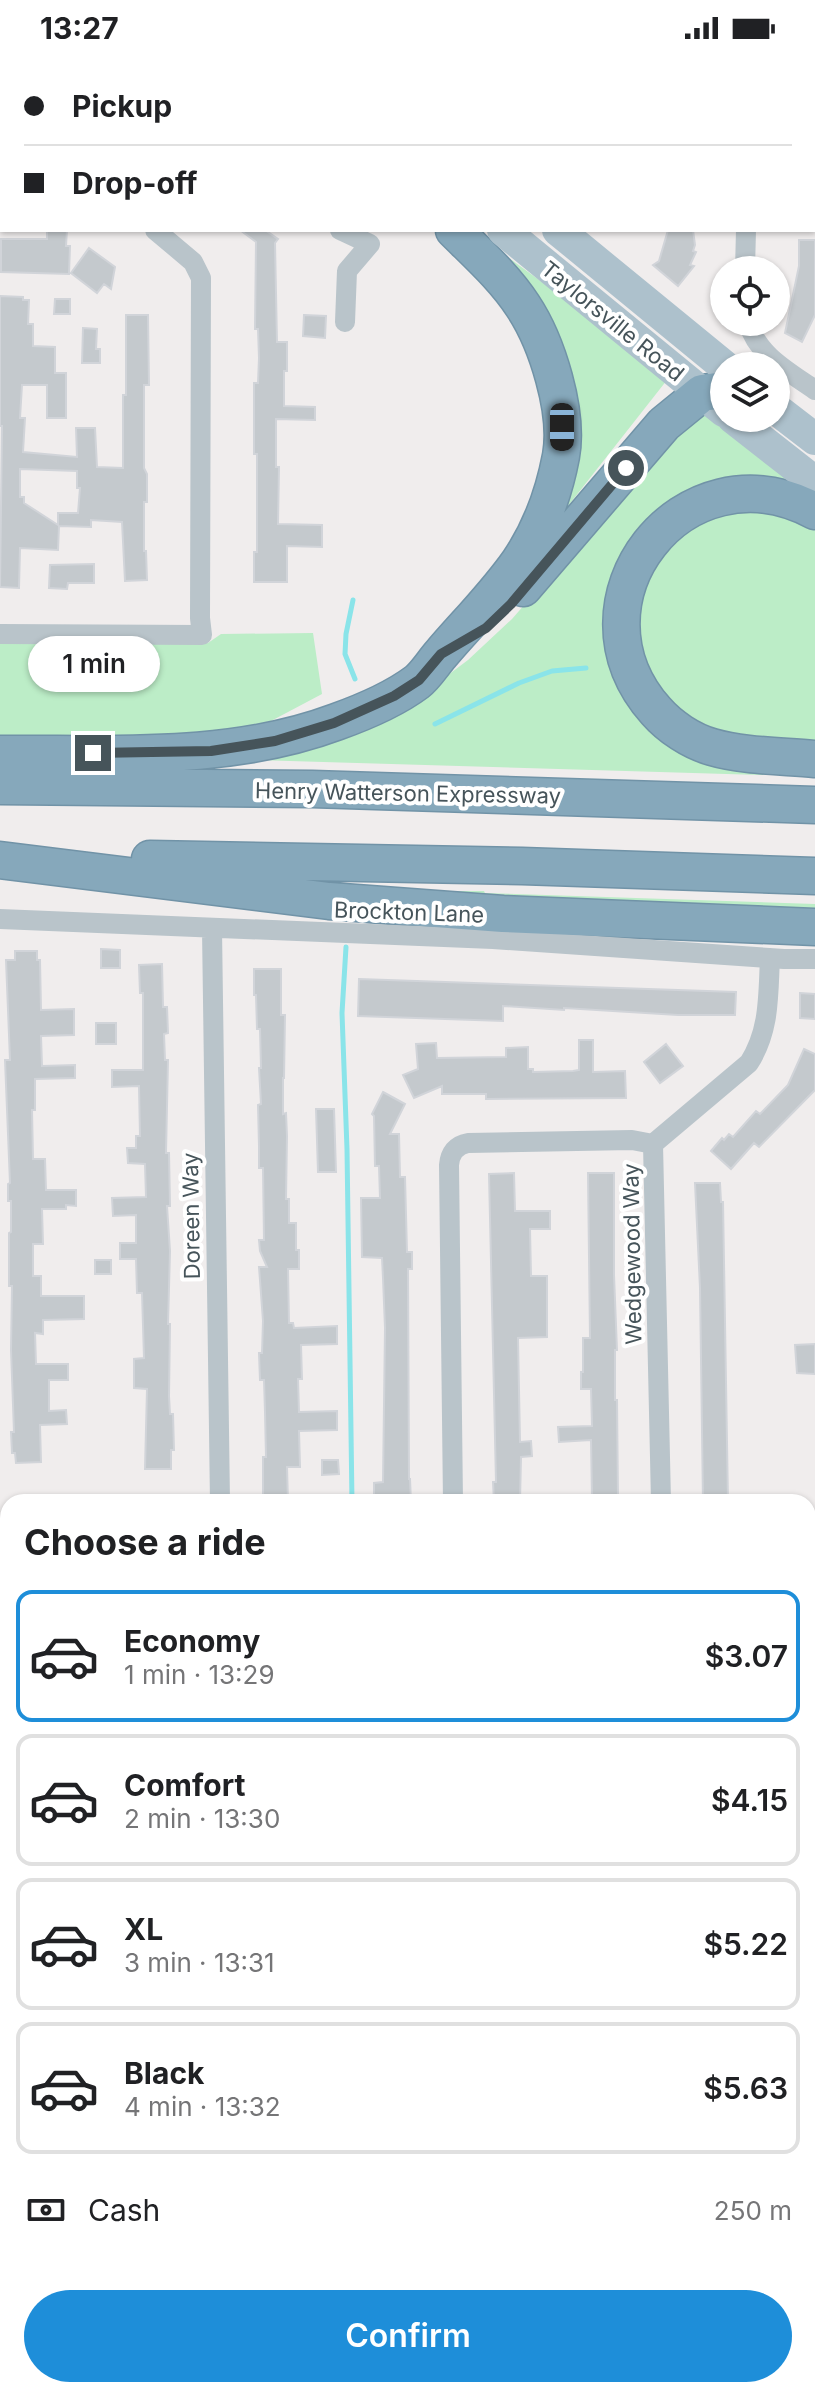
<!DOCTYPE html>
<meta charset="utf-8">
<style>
:root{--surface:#fff;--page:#f2f2f2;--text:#202124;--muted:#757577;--line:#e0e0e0;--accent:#1e8ed9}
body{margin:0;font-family:Inter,sans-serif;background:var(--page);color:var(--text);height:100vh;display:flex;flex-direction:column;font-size:30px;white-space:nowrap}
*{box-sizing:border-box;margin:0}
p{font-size:26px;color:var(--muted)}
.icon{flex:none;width:44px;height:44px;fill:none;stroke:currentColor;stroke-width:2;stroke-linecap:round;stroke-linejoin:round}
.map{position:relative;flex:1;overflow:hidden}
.details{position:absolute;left:0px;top:1438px;width:816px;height:904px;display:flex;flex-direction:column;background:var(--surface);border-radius:24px 24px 0 0;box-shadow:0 2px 6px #0004}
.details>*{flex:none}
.top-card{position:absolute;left:0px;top:0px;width:816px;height:176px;box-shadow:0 2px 6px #0004;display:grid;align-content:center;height:176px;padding:0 24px;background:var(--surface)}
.buttons{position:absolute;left:710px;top:200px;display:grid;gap:16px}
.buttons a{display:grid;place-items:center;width:80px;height:80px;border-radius:50%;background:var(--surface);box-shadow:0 2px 6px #0004;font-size:40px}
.end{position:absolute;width:36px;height:36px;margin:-18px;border:10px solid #46545a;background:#fff;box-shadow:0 0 0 4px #fff}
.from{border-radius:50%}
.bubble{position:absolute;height:56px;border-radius:28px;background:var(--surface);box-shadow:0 2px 6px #0004;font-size:26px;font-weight:600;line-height:56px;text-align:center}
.car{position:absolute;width:24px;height:48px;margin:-24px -12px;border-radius:10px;box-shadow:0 0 6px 2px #0007;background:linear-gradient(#222 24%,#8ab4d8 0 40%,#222 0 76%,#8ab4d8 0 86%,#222 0)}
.top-card b{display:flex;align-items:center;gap:28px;height:76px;font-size:30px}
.top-card b+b{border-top:2px solid var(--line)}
.top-card i{width:20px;height:20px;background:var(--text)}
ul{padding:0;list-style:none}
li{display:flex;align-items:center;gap:24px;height:132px;margin:0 16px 12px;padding:0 8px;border:4px solid var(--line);border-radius:16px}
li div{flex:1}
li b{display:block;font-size:30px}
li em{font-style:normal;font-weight:600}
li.active{border-color:var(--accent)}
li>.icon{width:72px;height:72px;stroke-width:1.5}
h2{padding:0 24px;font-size:36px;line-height:96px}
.pay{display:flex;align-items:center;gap:20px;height:88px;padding:0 24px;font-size:30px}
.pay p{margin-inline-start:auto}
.cta{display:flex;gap:16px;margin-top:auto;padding:16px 24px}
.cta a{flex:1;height:92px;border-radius:48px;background:var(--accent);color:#fff;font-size:32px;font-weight:600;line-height:92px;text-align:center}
.status{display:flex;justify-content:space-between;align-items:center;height:56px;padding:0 40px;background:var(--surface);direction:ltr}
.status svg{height:22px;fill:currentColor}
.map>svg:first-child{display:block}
.green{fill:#bcedc7}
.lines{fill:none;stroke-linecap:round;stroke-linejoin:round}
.stream{stroke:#8ae4e9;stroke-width:5}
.building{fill:#c4c9cd;stroke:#d1d4d9;stroke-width:2;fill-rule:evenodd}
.motorway-casing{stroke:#7193a7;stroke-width:39}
.path{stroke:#75ca92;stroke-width:3;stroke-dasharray:6 4;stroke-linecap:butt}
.service{stroke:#b9c4ca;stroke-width:10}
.minor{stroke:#b9c4ca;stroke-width:20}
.primary{stroke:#adc1cc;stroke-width:32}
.motorway{stroke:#86a8bb;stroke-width:36}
.route{stroke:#46545a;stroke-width:10}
.labels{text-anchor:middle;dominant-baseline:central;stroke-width:8;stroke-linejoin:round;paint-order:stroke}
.street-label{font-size:22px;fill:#46545a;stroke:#fff}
</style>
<div class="status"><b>13:27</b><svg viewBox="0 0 49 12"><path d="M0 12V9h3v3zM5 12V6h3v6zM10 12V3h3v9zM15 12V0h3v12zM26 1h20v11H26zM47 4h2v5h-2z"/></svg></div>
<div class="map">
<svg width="815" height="2342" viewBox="0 0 815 2342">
<rect width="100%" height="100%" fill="#f0eded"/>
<!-- green -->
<path class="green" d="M505,199l41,30 121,95 -114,145 14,-58 -65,-209z
M697,350l95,74 -5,7 -155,64 12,160 171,63 -55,1 -504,-15 188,-82 24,-18 44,-41z
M710,455l86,2 19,10v224l-96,-11 -58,-36 -28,-64 10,-62z
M313,577l9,61 -51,27 -64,15 -207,2v-95h208l13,-9z
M424,835h60l1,2 330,11v13z
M8,1932v53l-8,-3v-42l2,-7z"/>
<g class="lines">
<!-- stream -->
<path class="stream" d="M353,544l-7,34 -1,20 10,25
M435,668l84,-41 33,-12 34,-3
M346,891l-4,66 5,136 5,353
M242,2334v8"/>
</g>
<!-- building -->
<path class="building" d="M47,174h20l-1,16h4l-1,28 -68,-2v-33h46z
M240,174h25l13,9 -3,4 2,99h10v29h-3v35l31,1v13l-39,-1v48h3l-1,57 44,1v22l-35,-1v36h-33v-30h3v-98h-3v-71h4l1,-25 -1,-29h-3l1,-87z
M668,174h25l2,15 -2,6 3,1 -6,13 4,1 -16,20 -25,-21 6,-4z
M799,184h16v75l-13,27 -17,-9 14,-67z
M89,192l26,19 -4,22 -7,-5 -7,9 -26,-20z
M0,240l23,1v3h6l-1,24h5v22l22,1v26h11v45h-19v-33h-25l-2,33h5l-2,34 54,5 -1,-29h19l2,39 26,1v-73h3v-80h22l1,70h-5v83l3,6v28h-3v49h2l1,29 -22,1 -3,-59 -31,-2v7l-32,-1 -1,24 -38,-2 -1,40 -19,-1 2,-161h-2zM20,413l57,2v17h3l-2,25h-20v12l-34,-22v-6h-4z
M55,243h15v15h-16z
M304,259l22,1 -1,22 -22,-2z
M83,272l14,1 -1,20h4v14h-18z
M94,508v19h-26l-1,6 -18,-1 1,-23z
M101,893l19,1v18h-19z
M15,895h22v9h3l1,50 33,-1v26l-33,1 1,30 33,-1v13l-40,1v31h-3l1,49h12l1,31h30v16l-10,-1v4h-24l1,35h-10v32h8v20h43v23l-41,1v14l-8,-1 1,31h32v16h-19v31l17,-1 1,14 -27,1 1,37 -25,1 -1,-10h-3l-1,-21h3l-3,-82 1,-64h-3v-53l2,-1v-31h-3v-17l2,-1 -5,-123h5l-4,-100h9z
M162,908l1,43h4l1,26 -4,1 1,26h3l-2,93h3l1,53h-3l3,45 -2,73h2l-1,72 1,18h3l1,36h-3v19h-26l2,-80 -13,-1v-29l10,-1 -2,-65h-5l-1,-34h-16v-16h16v-28l-23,1 -1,-18 34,-1 -1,-33 -17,-1 -1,-15h9v-12h4l-1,-50 -27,1v-17h31v-77h-3l-1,-28z
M254,913h27v46h4l-1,63h-1v36l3,-1 1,23 -1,63h3v24h7v27h3v19h-11l1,54h4l1,5 43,-2v18l-36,1 1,34h-4l1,33 38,-1v19l-38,1 1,36h-13l1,35h-25v-45h3l-1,-45 -1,-32h-4l-1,-27h3l1,-32 -4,-54h8l-7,-16 -1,-11h5l-1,-72h-4v-22l-1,-41 3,-1 -2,-36h2l-1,-39h-3l-1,-34h-2z
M359,923l377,13 -1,23h-57l-114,-7v2l-61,-4v15l-145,-5z
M800,937l15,1v25l-15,-1z
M96,967h20v21h-20z
M579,984h14v32l32,-1 1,27 -140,1v-5h-44v-8l-28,12 -11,-23 15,-6 -2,-25 20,-1 1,15 69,-1v-9l22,-1v22h5v3l40,-1 6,-1z
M666,988l17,22 -23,17 -16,-21z
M804,993l11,5v36l-56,57 -5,-4 -23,26 -20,-18 11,-13 2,2 5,-6 4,3 23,-26 4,3 28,-29z
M383,1036l22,12 -15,30h9l1,43h5l2,75h5v17h-4l1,210h1l1,23h-37v-19l9,-1 2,-154 -2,-50 -1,-20 -20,-1 -1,-59h19l-1,-32h-4l-1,-50 -2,-2z
M316,1053h18l2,63h-18z
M514,1117l1,38h35v18h-20l1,47h16v61l-29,1 2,104 11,-1 1,15 -11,1 -1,45h-26l-1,-20h3l-7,-308z
M588,1117h26v102l3,75h-2v50h2l1,99 -26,1 -1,-60 -32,2 -1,-15 34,-1 -1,-37h-10v-17h2v-34h7z
M695,1127h25l1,19h2l5,300h-25l-3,-214z
M95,1204h16v14h-16z
M815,1288v30l-18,-1 -2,-28z
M322,1404h16l1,14 -17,1z"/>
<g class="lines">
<!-- motorway casing -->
<g class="motorway-casing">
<path id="motorway" d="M281,0l2,2
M815,455c-132,-70 -256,91 -159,200 14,16 35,30 56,36 30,9 71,9 103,12
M523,532l141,-164 38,-31 22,-3
M0,698c112,-1 229,8 336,-32 28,-10 57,-22 81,-40 9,-7 16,-19 24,-28 10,-12 21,-24 32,-36 16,-18 32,-36 46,-56 21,-31 35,-69 42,-106 8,-44 -14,-114 -38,-150 -19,-29 -45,-52 -69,-76
M0,730l312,3 503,16
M150,803l372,7 293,10
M0,804l329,41 174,13 312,13"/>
</g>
<!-- path -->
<path class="path" d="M0,1951l8,2"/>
<!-- service -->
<path class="service" d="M383,2l1,-2
M405,2l1,-2
M422,2v-2
M525,2v-2
M575,2l6,-2"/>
<!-- minor -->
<path class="minor" d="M98,0l3,2
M743,0v2
M0,58l2,2
M340,174l30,14 -23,27 -2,51
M745,214l1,-40
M748,266c9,33 40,49 67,68
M0,578l202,1 -2,-17 1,-340 -8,-16 -38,-32
M0,863l493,20 291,20h31
M212,873l8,573
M653,1088l8,358
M653,1088l96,-81c21,-33 19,-67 21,-105
M453,1446l-4,-337c1,-12 7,-20 19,-22l164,-3 21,4
M0,1542l8,1
M808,1579h7
M0,2126l8,11
M808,2163l7,-4
M99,2334l2,8
M522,2342l12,-8"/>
<!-- primary -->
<path class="primary" d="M340,0l2,2
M503,174l221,181
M558,174l166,136
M776,353l39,30
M733,362l82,64"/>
<!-- motorway -->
<use href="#motorway" class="motorway"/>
</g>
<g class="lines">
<!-- route -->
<path class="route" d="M93,697l118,-2 64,-10 59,-18 60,-27 25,-16 22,-26 45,-26 25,-24 115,-136"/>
</g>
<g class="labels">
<!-- street labels -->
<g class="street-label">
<text transform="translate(613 265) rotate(39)">Taylorsville Road</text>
<text transform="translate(408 737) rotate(1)">Henry Watterson Expressway</text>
<text transform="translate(409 856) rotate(2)">Brockton Lane</text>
<text transform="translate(191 1160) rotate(-91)">Doreen Way</text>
<text transform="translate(632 1198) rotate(-91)">Wedgewood Way</text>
</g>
</g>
</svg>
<div class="buttons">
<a><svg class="icon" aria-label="locate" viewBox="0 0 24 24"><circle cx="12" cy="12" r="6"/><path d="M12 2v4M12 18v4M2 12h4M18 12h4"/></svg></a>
<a><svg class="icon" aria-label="layers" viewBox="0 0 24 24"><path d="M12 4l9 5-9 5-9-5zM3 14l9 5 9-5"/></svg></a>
</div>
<i class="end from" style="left:626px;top:412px"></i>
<i class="end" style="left:93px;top:697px"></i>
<div class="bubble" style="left:28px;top:580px;width:132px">1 min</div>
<i class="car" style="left:562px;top:371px;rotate:180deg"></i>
<div class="top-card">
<b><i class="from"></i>Pickup</b>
<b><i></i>Drop-off</b>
</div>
<section class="details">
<h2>Choose a ride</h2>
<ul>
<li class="active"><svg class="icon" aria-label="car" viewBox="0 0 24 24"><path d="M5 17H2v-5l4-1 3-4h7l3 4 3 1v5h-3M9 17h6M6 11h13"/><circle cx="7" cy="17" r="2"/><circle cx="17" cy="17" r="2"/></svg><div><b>Economy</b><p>1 min · 13:29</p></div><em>$3.07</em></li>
<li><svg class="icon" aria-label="car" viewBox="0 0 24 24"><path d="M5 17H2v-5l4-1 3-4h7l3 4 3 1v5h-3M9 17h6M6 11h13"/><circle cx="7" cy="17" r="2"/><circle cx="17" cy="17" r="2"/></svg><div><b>Comfort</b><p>2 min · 13:30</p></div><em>$4.15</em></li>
<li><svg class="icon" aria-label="car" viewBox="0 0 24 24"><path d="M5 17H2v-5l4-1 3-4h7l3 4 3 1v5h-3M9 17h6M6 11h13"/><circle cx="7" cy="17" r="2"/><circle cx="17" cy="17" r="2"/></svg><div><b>XL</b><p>3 min · 13:31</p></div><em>$5.22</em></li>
<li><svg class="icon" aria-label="car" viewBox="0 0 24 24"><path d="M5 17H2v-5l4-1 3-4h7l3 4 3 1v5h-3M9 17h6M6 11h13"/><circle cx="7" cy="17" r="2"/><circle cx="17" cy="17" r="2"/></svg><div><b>Black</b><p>4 min · 13:32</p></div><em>$5.63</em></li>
</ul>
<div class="pay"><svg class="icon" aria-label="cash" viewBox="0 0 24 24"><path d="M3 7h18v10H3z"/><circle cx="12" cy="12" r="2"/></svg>Cash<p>250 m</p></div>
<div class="cta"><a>Confirm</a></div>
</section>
</div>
